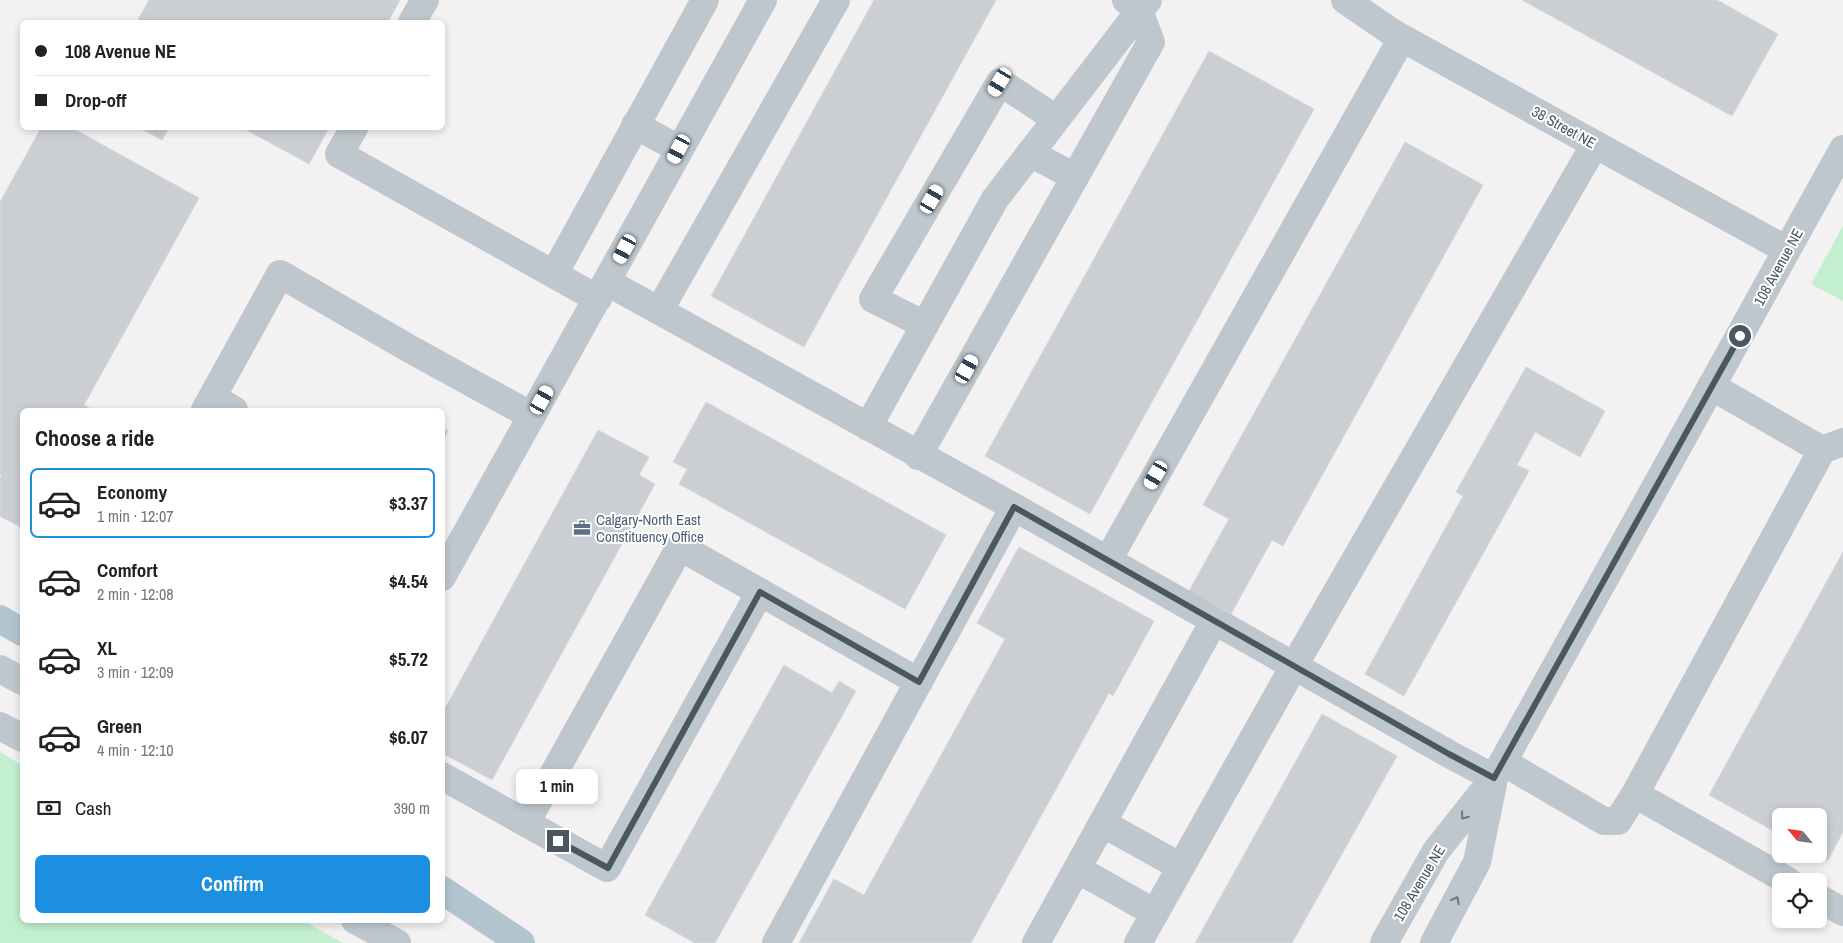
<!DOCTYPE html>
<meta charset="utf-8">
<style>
:root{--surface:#fff;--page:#f6f6f6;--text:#222;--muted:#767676;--line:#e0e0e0;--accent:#1d8fe1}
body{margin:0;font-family:"Archivo Narrow",sans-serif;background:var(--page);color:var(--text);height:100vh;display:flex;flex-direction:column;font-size:19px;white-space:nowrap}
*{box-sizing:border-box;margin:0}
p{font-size:16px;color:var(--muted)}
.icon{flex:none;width:28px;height:28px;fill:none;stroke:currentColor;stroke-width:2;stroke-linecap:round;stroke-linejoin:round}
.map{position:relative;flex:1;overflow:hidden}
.side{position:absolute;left:20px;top:408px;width:425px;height:515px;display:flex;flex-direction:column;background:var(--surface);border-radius:8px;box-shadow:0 2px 8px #0003}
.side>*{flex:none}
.guide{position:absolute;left:20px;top:20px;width:425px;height:110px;border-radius:8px;box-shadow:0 2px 8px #0003;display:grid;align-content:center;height:110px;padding:0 15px;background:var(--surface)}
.needle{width:32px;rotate:299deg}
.controls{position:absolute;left:1772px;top:808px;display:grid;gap:10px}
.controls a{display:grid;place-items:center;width:55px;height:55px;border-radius:8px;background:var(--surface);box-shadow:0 2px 8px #0003;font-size:25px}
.end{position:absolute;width:22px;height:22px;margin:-11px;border:6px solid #49575e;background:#fff;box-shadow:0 0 0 2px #fff}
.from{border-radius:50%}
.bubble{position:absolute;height:35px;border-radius:8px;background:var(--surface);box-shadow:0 2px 8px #0003;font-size:16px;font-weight:700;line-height:35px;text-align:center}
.car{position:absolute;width:15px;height:30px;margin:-15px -8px;border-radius:6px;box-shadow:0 0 4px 1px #0007;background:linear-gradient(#fff 24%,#345 0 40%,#fff 0 76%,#345 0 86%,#fff 0)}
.guide b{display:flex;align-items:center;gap:18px;height:48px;font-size:19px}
.guide b+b{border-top:1px solid var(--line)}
.guide i{width:12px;height:12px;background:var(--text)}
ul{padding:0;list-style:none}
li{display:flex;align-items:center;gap:15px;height:70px;margin:0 10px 8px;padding:0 5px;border:2px solid transparent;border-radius:8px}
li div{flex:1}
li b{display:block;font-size:19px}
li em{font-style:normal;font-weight:700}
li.current{border-color:var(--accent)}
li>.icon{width:45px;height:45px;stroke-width:1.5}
h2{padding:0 15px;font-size:22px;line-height:60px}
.pay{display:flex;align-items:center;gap:12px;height:55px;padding:0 15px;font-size:19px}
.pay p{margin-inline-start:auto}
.primary-button{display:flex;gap:10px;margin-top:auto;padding:10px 15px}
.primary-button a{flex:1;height:58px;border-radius:8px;background:var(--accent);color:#fff;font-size:20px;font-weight:700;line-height:58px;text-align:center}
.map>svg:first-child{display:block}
.green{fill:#c2efcd}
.building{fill:#cbcfd3;stroke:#d5d8dc}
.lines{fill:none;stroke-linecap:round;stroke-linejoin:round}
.minor{stroke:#bdc7cd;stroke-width:28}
.major{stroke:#b2c5cf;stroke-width:28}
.oneway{stroke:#6c797f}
.route{stroke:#49575e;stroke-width:6}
.labels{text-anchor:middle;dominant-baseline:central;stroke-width:4;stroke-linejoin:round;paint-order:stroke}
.street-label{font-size:15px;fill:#49575e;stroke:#fff}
.service-label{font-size:15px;fill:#4e5e75;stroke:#fff;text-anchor:start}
</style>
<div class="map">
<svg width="1843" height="943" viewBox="0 0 1843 943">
<rect width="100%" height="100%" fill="#f3f1f1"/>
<!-- green -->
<path class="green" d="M1843,226v75l-32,-17z
M0,752l22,13v155h280l41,23h-343z"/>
<!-- building -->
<path class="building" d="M149,0h251l-12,22h-251z
M874,0h122l-192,347 -93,-51z
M1522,0h195l61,34 -46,82z
M1209,51l105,58 -224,405 -105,-58z
M41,128h31l127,70 -115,207 9,5h-71v118l-22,-12v-38l2,-2 -2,-1v-273z
M140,128h29l-7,12z
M243,128h86l-20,36z
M1405,142l78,43 -200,361 -11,-6 -41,74 -42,-23 40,-72 -26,-14z
M1526,367l79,44 -25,46 -45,-25 -18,33 12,6 -125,225 -39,-22 98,-178 -7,-4z
M706,402l240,133 -41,74 -226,-125 8,-15 -14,-7z
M442,428l6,3 -6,11z
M598,430l51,27 -10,18 16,9 -163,296 -50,-27v-39z
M1019,547l135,74 -41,75 -4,-3 -138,250h-172l35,-64 30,16 141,-256 -28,-16z
M1843,552v280l-15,28 -12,-6h3v-38h-38v19l-72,-40z
M784,665l48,28 7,-12 17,10 -141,252h-20l-50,-28z
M1322,714l75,42 -105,187h-97z"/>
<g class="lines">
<!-- minor -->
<path class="minor" d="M1345,0l48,33 394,217
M412,22l13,-22
M635,125l44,24
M354,128l-15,26 259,145
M1030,153l45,24
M554,274l151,-274
M607,282l407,225 435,247 45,24
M659,311l177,-311
M925,325l-52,-26 127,-217 56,37
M1711,386l111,64
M212,397l22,13
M205,410l75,-136 130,75 122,67
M868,427l127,-228 153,-199
M918,456l233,-414 -12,-31 -13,-11
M1108,560l294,-522
M442,577l321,-577
M760,592l-153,276 -81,-45 154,-276 239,135
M0,669l22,12
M0,726l22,12
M1503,762l101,59h14l17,-27
M442,776l84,47
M1102,823l79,44
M1077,869l78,44
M1788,881l-153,-87 187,-344 21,-8
M1819,898l24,14
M355,920l42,23
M776,943l238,-436
M1036,943l178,-322
M1138,943l156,-277 301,-522
M1384,943l52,-92 58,-73 349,-629
M1434,943l43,-81 16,-78"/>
<!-- major -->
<path class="major" d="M0,619l22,13
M442,890l79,53"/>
</g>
<!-- one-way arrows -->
<defs><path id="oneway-chevron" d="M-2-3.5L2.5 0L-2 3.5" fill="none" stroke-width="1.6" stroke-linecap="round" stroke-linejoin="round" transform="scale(1.25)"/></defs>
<g class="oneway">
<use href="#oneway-chevron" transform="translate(1464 816) rotate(128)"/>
<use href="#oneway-chevron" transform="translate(1456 900) rotate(-62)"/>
</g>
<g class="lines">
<!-- route -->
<path class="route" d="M558,841l50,27 152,-276 159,90 95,-175 435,247 45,24 246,-442"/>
</g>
<!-- icons -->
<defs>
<g id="office-bare" transform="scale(1.35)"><path d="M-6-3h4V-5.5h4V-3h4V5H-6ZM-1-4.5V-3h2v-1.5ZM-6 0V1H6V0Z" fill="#5c6f8a" stroke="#fff" stroke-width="2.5" paint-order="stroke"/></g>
</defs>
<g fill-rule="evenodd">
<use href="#office-bare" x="582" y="528"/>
</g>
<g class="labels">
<!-- street labels -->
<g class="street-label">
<text transform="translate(1564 127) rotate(29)">38 Street NE</text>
<text transform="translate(1778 267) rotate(-61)">108 Avenue NE</text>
<text transform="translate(1419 883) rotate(-59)">108 Avenue NE</text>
</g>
<!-- service labels -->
<g class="service-label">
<text x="596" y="519">Calgary-North East<tspan x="596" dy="17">Constituency Office</tspan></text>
</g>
</g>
</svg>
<div class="controls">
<a><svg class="needle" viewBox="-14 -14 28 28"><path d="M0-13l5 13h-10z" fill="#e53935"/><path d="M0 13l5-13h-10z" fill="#767676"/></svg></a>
<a><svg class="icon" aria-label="locate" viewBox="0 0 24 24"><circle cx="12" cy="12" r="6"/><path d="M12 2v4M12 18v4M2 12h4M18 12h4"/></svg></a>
</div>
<i class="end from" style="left:1740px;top:336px"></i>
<i class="end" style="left:558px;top:841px"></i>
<div class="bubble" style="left:516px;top:769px;width:82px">1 min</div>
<i class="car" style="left:1000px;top:82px;rotate:211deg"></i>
<i class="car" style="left:679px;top:149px;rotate:208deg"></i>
<i class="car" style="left:932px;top:199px;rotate:30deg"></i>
<i class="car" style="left:625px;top:249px;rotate:208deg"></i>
<i class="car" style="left:967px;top:369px;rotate:29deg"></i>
<i class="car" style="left:542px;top:400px;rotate:29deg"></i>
<i class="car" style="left:1156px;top:475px;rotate:210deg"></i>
<div class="guide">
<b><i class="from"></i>108 Avenue NE</b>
<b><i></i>Drop-off</b>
</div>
<section class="side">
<h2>Choose a ride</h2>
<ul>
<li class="current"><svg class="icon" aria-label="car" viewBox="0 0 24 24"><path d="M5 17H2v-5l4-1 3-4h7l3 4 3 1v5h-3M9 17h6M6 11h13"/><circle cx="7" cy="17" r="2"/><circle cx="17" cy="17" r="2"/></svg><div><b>Economy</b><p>1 min · 12:07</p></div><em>$3.37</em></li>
<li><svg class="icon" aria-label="car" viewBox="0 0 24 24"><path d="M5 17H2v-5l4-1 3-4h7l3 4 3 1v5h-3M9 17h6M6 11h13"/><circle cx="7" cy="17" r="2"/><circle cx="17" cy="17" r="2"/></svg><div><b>Comfort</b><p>2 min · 12:08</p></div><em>$4.54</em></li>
<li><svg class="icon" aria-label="car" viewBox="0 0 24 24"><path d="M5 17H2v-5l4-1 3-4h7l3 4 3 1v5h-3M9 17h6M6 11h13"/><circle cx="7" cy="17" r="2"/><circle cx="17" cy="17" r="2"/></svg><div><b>XL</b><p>3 min · 12:09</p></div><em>$5.72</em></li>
<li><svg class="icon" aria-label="car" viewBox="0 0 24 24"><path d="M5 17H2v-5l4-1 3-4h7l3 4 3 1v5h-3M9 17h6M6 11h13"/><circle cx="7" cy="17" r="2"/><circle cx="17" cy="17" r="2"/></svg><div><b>Green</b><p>4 min · 12:10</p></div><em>$6.07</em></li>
</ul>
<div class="pay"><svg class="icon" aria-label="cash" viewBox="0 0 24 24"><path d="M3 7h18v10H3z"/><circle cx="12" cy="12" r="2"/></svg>Cash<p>390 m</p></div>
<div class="primary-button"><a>Confirm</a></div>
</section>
</div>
